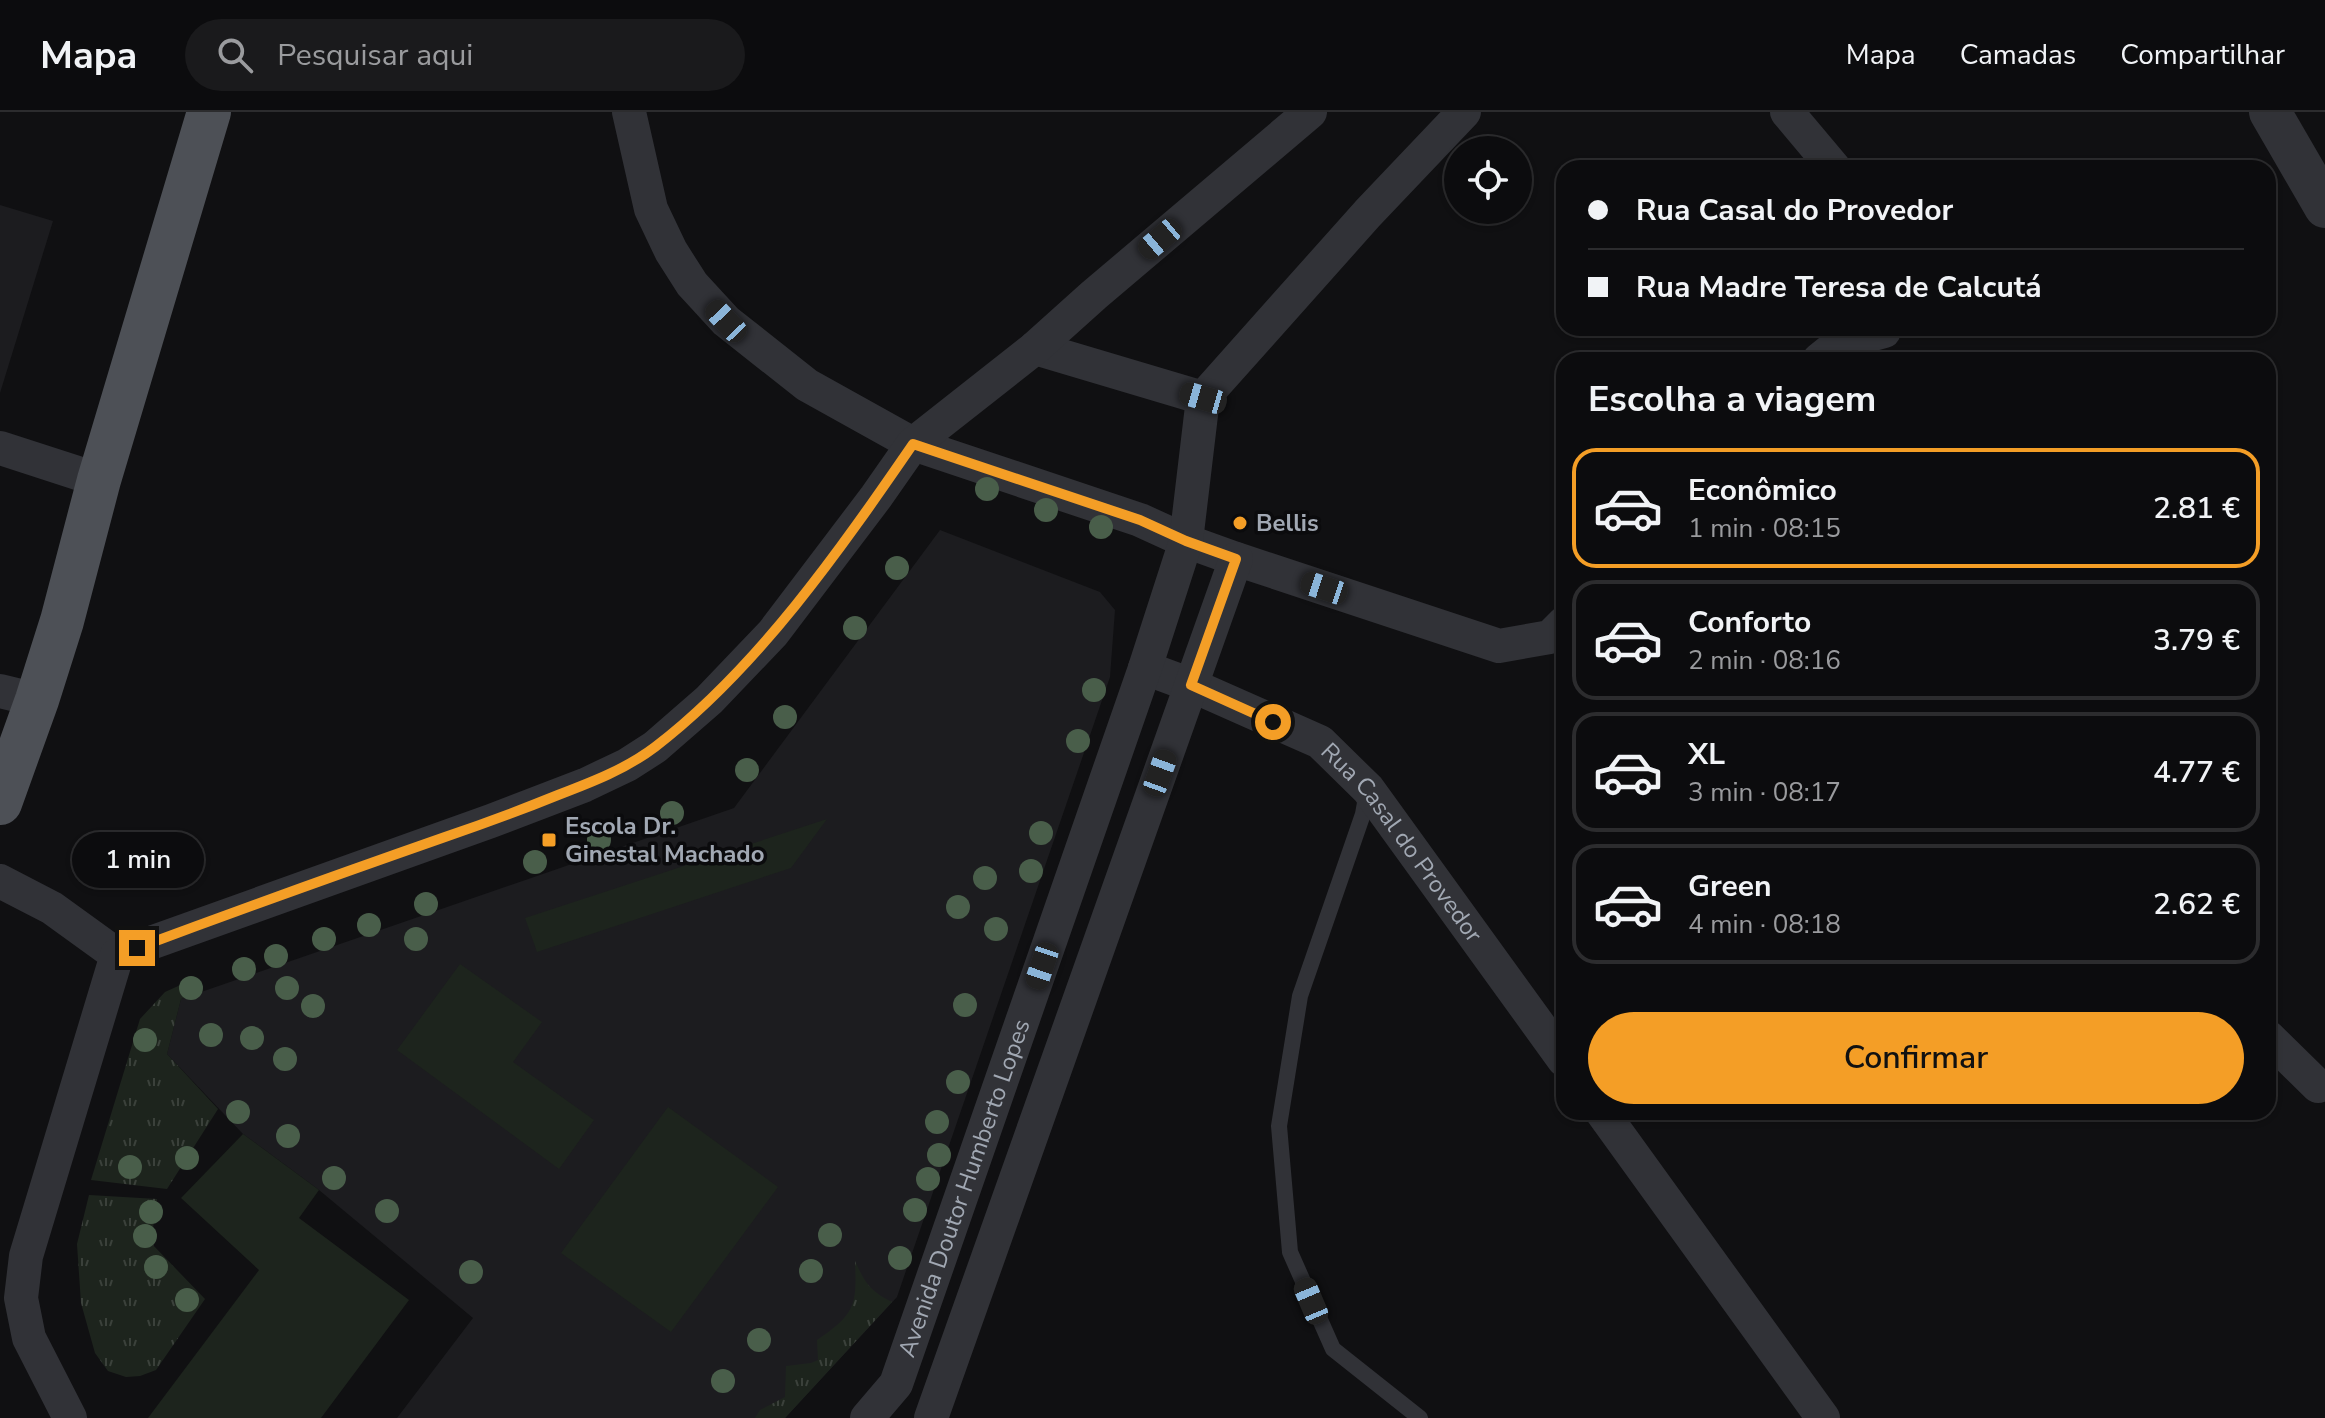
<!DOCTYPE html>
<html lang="pt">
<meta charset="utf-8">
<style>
:root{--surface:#0c0c0e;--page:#1a1a1c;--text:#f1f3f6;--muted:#9a9b9e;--line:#2c2c2e;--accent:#f49e26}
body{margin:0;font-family:"Nunito Sans",sans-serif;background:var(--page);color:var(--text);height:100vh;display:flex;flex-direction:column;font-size:30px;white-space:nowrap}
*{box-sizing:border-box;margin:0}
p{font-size:26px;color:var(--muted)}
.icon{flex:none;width:44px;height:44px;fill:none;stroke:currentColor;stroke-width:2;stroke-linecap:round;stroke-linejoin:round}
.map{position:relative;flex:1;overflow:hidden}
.side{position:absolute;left:1556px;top:240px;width:720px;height:768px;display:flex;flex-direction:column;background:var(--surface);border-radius:24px;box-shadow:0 2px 6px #0004,0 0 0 2px var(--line)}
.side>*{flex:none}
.top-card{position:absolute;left:1556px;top:48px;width:720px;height:176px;border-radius:24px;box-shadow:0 2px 6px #0004,0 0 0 2px var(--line);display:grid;align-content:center;height:176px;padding:0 32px;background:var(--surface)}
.buttons{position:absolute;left:1444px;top:24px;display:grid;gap:16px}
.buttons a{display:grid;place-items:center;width:88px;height:88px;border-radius:50%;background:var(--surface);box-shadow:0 2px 6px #0004,0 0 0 2px var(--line);font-size:40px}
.end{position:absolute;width:36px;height:36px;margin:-18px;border:10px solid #f49e26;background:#111;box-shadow:0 0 0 4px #111}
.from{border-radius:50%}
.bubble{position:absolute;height:56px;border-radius:28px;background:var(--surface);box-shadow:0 2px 6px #0004,0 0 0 2px var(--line);font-size:26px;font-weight:600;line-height:56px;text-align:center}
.car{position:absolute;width:24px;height:48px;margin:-24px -12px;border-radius:10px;box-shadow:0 0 6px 2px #0007;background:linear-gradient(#222 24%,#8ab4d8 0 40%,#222 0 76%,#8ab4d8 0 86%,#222 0)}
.top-card b{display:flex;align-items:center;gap:28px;height:76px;font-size:30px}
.top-card b+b{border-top:2px solid var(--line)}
.top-card i{width:20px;height:20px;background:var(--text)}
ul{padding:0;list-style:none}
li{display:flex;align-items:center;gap:24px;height:120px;margin:0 16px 12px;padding:0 16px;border:4px solid var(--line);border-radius:24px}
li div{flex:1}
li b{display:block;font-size:30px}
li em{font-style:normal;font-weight:600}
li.selected{border-color:var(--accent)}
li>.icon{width:72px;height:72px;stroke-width:1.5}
h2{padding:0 32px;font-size:36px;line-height:96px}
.button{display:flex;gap:16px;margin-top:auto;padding:16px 32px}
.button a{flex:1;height:92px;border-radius:48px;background:var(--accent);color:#111;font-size:32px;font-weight:600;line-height:92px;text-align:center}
header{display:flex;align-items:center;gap:48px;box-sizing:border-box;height:112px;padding:0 40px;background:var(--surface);border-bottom:2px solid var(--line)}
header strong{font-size:38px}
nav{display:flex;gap:44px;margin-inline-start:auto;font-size:28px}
.search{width:560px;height:72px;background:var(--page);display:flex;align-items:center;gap:20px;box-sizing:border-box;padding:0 28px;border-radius:44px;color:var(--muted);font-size:30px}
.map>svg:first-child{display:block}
.built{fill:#1c1c1f}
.grass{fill:url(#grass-tufts)}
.garden{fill:#1d241d}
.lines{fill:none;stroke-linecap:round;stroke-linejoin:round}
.service{stroke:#313237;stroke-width:16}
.minor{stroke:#313237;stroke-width:34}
.tertiary{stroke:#313237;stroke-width:42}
.primary{stroke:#4d5056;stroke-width:44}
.tree{fill:#495e4a}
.route{stroke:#f49e26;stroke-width:10}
.poi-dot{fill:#f49e26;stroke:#0b0b0d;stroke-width:3}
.labels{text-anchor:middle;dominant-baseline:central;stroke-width:7;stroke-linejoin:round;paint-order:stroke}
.poi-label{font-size:24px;font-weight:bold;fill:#a1a8b3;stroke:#0b0b0d;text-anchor:start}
.street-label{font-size:24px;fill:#a1a8b3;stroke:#0b0b0d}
</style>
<header>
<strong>Mapa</strong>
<div class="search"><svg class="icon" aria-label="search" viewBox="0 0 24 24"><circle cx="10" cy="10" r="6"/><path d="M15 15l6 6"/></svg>Pesquisar aqui</div>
<nav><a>Mapa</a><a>Camadas</a><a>Compartilhar</a></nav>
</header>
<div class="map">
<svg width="2325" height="1306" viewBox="0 0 2325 1306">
<defs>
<pattern id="grass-tufts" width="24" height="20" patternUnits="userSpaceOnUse" patternTransform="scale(2)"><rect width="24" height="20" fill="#1d241d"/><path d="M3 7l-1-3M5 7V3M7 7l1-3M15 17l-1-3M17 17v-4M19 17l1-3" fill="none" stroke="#3b413b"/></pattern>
</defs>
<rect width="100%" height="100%" fill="#101012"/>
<!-- built -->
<path class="built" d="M0,93l53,16 -53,172z
M940,418l160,62 15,18 -5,67 -213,620 -112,121h-388l76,-100 -154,-128 -76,-56 -76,-80 14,-55 553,-191z"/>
<!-- grass -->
<path class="grass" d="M196,866l5,14 -20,7 -14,55 51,55 -51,80 -76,-9 49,-161 25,-27z
M89,1083l68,4 -6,44 54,56 -49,71 -16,6 -14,1 -18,-6 -13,-18 -14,-50 -4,-59z
M855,1149c10,22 15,30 37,41l-107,116h-30l5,-8 25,-13 1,-31 25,-3 7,-3 -1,-20c38,-26 40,-34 38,-79z"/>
<!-- garden -->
<path class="garden" d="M827,707l-36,49 -254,84 -12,-34z
M460,852l82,58 -29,40 81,58 -35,49 -162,-119z
M668,995l110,80 -107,145 -110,-79z
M243,1022l76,56 -20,28 110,82 -88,118h-173l111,-148 -78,-72z"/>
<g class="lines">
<!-- service -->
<path class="service" d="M1367,680l-4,22 -63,182 -21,130 11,126 43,97 87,69"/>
<!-- minor -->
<g class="minor">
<path d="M629,0l22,97 20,42 21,33 34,37 81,64 106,59 227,76 46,21 50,18 263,87 51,-9 14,-14"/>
<path d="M1787,0l47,56"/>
<path d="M1035,236l168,50"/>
<path d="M1819,248l21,-17 44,-12 1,-3"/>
<path d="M0,336l99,32"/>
<path id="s1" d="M1145,556l46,17 129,57 48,47 196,271"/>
<path d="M0,579l37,9"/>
<path d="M0,769l52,27 65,47 374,-134 94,-36 42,-20 28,-18 54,-47 64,-67 103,-136 37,-53 122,-96 59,-53 216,-183"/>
<path d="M2268,925l50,49"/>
<path d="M1602,1000l221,306"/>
<path d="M70,1306l-41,-80 -8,-40 5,-42 91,-301"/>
<path id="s2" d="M867,1306l29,-34 249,-716 41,-127 17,-143 165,-185 96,-101"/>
<path d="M931,1306l305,-859"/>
</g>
<!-- tertiary -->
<path class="tertiary" d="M2270,0l55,95"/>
<!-- primary -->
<path class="primary" d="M0,691l37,-103 25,-79 37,-141 110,-368"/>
</g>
<!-- trees -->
<g class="tree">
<circle cx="987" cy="377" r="12"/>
<circle cx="1046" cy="398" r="12"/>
<circle cx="1101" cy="415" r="12"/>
<circle cx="897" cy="456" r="12"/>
<circle cx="855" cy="516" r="12"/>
<circle cx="1094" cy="578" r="12"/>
<circle cx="785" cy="605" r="12"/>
<circle cx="1078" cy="629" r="12"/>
<circle cx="747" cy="658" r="12"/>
<circle cx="672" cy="701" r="12"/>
<circle cx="1041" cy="721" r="12"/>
<circle cx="599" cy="728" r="12"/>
<circle cx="535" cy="750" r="12"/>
<circle cx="1031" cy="759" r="12"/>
<circle cx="985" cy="766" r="12"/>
<circle cx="426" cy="792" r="12"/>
<circle cx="958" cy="795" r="12"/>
<circle cx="369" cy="813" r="12"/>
<circle cx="996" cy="817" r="12"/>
<circle cx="324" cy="827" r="12"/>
<circle cx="416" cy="827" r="12"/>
<circle cx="276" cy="844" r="12"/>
<circle cx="244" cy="857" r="12"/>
<circle cx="191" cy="876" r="12"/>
<circle cx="287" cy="876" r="12"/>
<circle cx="965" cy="893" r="12"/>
<circle cx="313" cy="894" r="12"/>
<circle cx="211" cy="923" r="12"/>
<circle cx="252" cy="926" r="12"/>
<circle cx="145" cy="928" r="12"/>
<circle cx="285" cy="947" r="12"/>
<circle cx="958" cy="970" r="12"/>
<circle cx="238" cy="1000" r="12"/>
<circle cx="937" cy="1010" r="12"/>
<circle cx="288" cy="1024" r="12"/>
<circle cx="939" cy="1043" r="12"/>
<circle cx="187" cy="1046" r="12"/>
<circle cx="130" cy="1055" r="12"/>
<circle cx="334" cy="1066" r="12"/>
<circle cx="928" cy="1067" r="12"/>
<circle cx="915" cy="1098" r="12"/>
<circle cx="387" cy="1099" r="12"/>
<circle cx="151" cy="1100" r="12"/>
<circle cx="830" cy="1123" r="12"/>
<circle cx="145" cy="1124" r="12"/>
<circle cx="900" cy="1146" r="12"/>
<circle cx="156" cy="1155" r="12"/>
<circle cx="811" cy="1159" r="12"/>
<circle cx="471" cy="1160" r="12"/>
<circle cx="187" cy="1188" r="12"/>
<circle cx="759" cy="1228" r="12"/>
<circle cx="723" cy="1269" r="12"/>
</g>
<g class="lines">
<!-- route -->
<path class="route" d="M137,836c102,-38 205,-75 308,-111 38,-13 76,-27 113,-42 34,-13 68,-26 97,-48 103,-79 185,-197 258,-303l227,76 46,21 50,18 -45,126 82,37"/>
</g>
<!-- markers -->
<g class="poi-dot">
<circle cx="1240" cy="411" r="8"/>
<rect x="541" y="720" width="16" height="16" rx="4"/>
</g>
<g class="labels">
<!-- poi labels -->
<g class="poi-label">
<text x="1256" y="411">Bellis</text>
<text x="565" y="714">Escola Dr.<tspan x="565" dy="28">Ginestal Machado</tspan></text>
</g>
<!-- street labels -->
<g class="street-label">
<text stroke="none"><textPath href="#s1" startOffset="320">Rua Casal do Provedor</textPath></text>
<text stroke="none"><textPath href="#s2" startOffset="252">Avenida Doutor Humberto Lopes</textPath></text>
</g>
</g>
</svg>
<div class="buttons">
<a><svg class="icon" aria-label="locate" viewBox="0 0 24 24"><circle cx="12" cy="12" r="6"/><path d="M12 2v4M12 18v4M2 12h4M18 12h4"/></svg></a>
</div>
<i class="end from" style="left:1273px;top:610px"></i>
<i class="end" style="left:137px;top:836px"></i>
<div class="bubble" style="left:72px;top:720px;width:132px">1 min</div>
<i class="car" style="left:1160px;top:127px;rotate:230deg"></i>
<i class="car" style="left:726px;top:209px;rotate:317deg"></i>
<i class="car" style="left:1203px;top:286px;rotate:286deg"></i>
<i class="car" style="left:1324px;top:476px;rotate:288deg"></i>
<i class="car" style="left:1160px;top:661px;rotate:20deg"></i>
<i class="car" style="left:1042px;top:854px;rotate:199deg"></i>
<i class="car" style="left:1311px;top:1189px;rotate:337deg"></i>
<div class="top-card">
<b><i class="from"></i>Rua Casal do Provedor</b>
<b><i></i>Rua Madre Teresa de Calcutá</b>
</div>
<section class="side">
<h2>Escolha a viagem</h2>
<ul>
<li class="selected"><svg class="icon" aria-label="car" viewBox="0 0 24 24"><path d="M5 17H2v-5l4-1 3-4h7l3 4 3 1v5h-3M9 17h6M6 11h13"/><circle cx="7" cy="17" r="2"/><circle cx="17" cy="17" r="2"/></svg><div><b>Econômico</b><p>1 min · 08:15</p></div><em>2.81 €</em></li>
<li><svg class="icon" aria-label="car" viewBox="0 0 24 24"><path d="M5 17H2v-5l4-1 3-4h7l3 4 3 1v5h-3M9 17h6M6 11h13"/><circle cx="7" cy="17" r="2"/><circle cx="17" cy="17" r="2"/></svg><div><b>Conforto</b><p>2 min · 08:16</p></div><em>3.79 €</em></li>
<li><svg class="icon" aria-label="car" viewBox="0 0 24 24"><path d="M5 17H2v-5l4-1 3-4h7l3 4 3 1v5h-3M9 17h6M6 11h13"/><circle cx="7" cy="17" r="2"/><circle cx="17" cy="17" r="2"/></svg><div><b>XL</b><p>3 min · 08:17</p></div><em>4.77 €</em></li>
<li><svg class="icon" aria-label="car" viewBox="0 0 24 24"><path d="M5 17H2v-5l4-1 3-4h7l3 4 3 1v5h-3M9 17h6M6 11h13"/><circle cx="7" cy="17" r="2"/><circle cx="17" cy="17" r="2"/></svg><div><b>Green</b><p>4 min · 08:18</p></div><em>2.62 €</em></li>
</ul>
<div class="button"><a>Confirmar</a></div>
</section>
</div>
